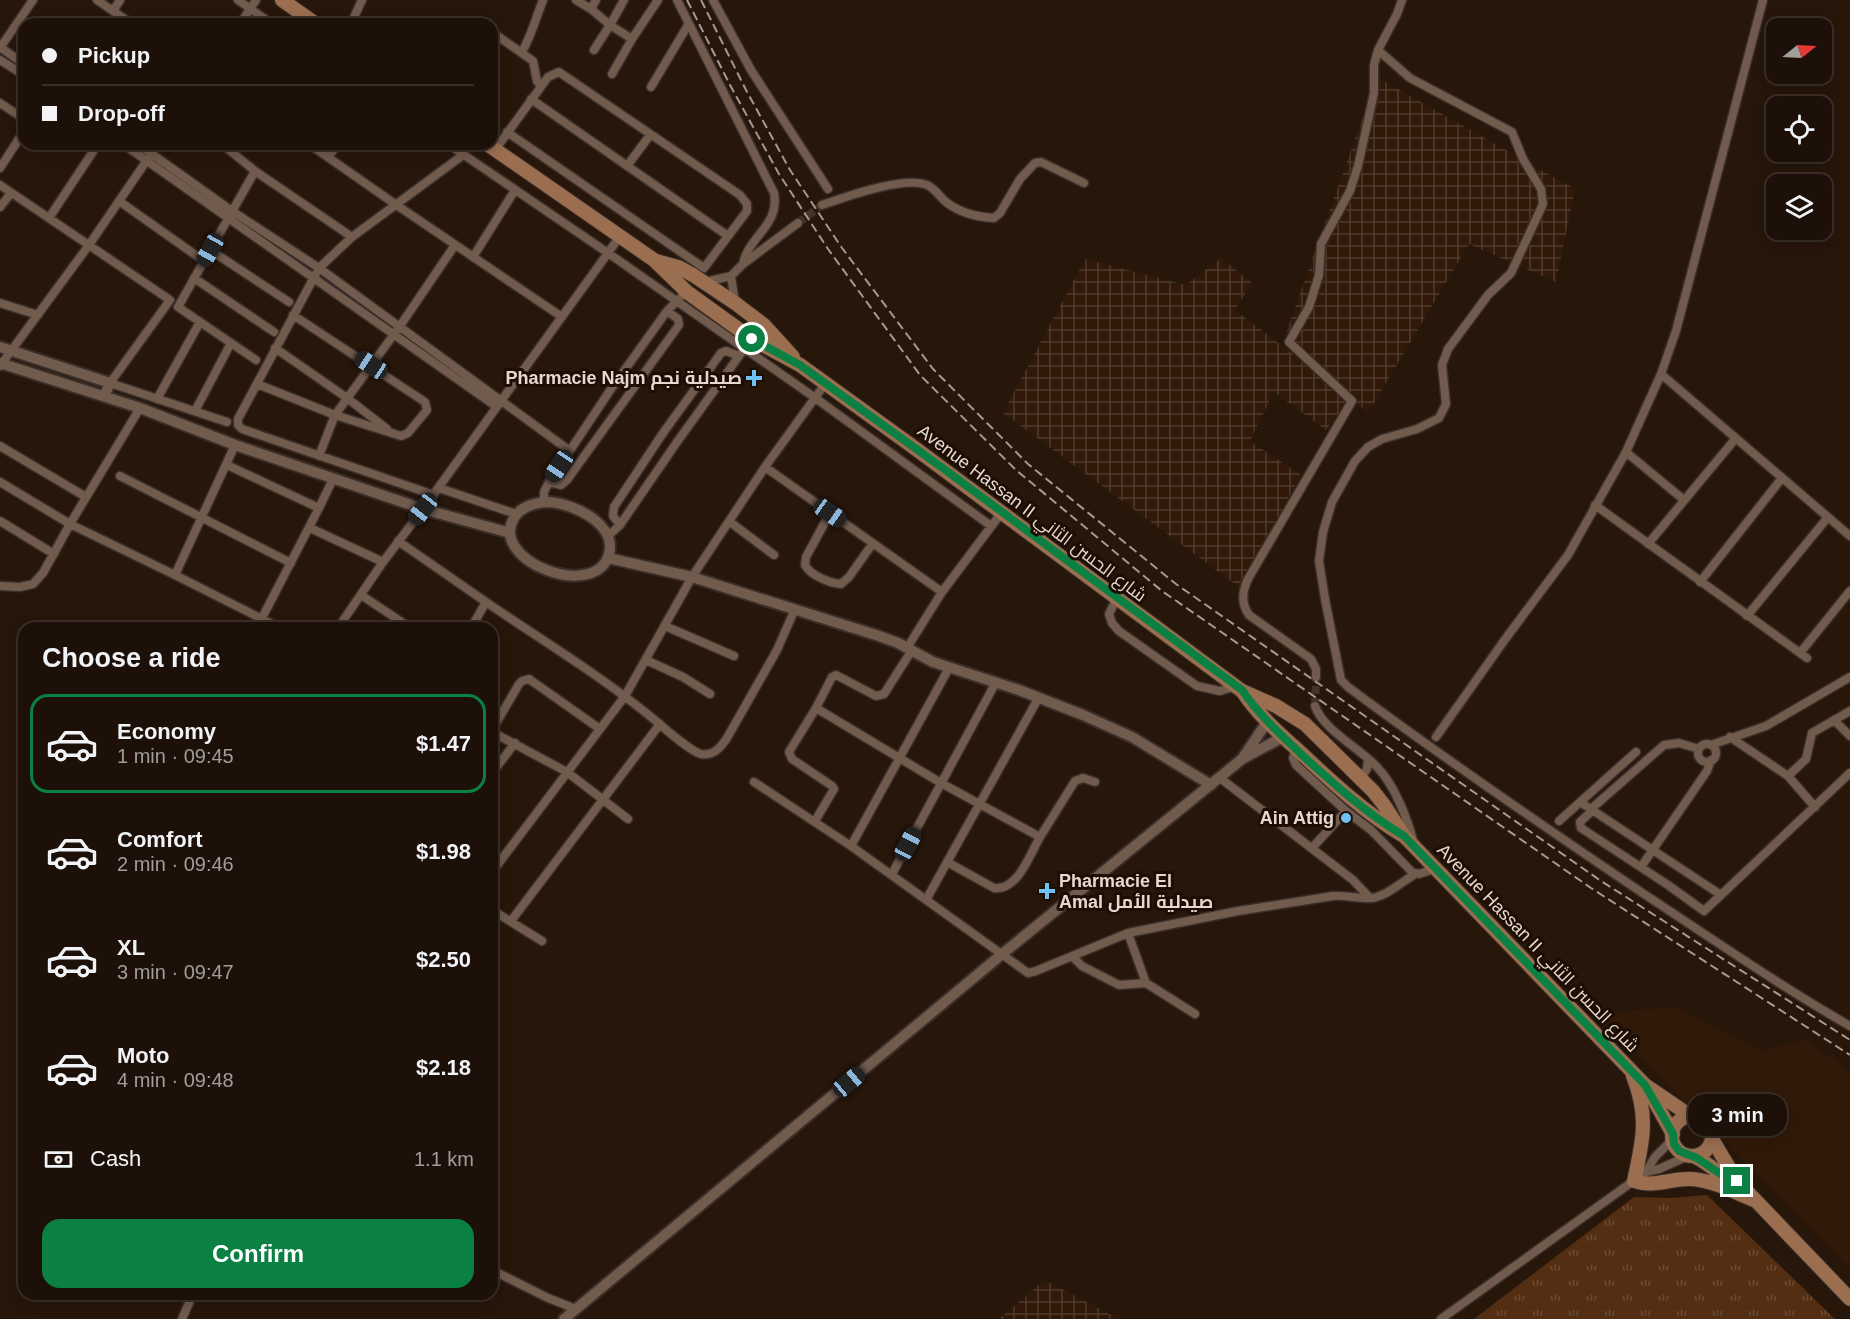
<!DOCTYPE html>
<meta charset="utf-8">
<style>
:root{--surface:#1d1008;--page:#2a1e16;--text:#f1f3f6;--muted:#a09d9c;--line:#3b3029;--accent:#0b8043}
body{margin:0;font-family:Helvetica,Cairo,sans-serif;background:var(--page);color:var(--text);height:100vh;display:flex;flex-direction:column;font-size:22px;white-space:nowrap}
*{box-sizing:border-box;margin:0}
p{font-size:20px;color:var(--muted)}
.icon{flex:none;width:33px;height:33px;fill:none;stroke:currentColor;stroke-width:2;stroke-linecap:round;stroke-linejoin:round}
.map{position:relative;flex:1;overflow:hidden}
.details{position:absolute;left:18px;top:622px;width:480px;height:678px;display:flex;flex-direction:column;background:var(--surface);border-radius:18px;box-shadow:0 3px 15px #0003,0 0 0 2px var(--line)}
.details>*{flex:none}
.hud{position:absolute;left:18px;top:18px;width:480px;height:132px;border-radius:18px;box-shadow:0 3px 15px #0003,0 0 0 2px var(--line);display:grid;align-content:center;height:132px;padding:0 24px;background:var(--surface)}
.needle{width:39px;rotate:72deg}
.controls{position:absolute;left:1766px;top:18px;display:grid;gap:12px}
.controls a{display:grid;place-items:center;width:66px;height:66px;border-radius:12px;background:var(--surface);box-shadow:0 3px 15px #0003,0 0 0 2px var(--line);font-size:30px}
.end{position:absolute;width:27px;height:27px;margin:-14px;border:8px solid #0b8043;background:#fff;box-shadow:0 0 0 3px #fff}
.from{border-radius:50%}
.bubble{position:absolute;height:42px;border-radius:18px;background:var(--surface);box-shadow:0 3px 15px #0003,0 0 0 2px var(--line);font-size:20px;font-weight:700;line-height:42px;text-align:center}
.car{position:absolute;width:18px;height:36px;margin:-18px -9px;border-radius:8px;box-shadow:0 0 4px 2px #0007;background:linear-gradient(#222 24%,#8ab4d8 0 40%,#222 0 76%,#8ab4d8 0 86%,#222 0)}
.hud b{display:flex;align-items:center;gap:21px;height:57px;font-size:22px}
.hud b+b{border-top:2px solid var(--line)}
.hud i{width:15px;height:15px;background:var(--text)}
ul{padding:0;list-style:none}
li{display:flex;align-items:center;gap:18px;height:99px;margin:0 12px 9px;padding:0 12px;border:3px solid transparent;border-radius:18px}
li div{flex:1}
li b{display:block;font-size:22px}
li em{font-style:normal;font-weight:700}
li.current{border-color:var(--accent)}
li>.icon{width:54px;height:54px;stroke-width:1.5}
h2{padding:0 24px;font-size:27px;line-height:72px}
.pay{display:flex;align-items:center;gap:15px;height:66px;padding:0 24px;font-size:22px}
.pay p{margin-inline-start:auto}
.action{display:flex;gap:12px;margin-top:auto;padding:12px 24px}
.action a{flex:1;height:69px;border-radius:18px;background:var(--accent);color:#fff;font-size:24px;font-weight:700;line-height:69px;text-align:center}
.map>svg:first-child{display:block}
.built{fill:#301908}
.industrial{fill:url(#industrial-grid)}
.grass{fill:url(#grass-tufts)}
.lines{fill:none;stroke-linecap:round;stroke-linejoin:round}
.minor-tunnel{stroke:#433328;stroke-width:8;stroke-dasharray:8 4;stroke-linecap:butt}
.minor-casing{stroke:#3a2e2a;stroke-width:11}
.tertiary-casing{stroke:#3a2e2a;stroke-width:14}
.primary-casing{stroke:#3a2e2a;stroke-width:16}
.minor{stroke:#715b4d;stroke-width:8}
.tertiary{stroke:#715b4d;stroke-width:10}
.primary{stroke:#9b6e50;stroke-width:14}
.rail{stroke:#a79990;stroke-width:2;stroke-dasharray:9 4.5;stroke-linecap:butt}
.route{stroke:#0b8043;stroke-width:8}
.poi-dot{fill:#6dc2f3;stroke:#1d0d03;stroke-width:2}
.labels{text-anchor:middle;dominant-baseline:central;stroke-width:6;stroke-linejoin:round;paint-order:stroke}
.poi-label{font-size:18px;font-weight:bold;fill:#e4d8d0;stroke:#1d0d03;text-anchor:end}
.street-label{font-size:18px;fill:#e4d8d0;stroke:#1d0d03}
</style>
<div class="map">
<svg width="1850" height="1319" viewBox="0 0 1850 1319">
<defs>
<pattern id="industrial-grid" width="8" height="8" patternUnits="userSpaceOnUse" patternTransform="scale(1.5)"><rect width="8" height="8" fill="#301908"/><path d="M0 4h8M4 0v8" fill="none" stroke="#4e3a2b"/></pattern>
<pattern id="grass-tufts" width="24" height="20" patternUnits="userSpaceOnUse" patternTransform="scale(1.5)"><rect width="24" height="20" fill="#532e12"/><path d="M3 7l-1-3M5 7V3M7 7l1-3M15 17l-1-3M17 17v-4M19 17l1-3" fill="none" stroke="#6c4c33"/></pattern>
</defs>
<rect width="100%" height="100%" fill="#27160a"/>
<!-- built -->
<path class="built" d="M1676,1007l85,44 44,-11 45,30v199l-254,-256z"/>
<!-- industrial -->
<path class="industrial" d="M1377,77l198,112 -19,93 -87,-38 -101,169 -17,-15 -25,32 -52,-38 -24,49 51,34 -62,112 -236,-174 82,-154 101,26 35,-27 31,25 -17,27 114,87 -64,-61z
M1045,1280l74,39h-120z"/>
<!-- grass -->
<path class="grass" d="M1707,1195l128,124h-361l160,-122 37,1z"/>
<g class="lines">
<!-- minor-tunnel -->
<path class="minor-tunnel" d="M798,223l24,-18
M1315,706l1,-29"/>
<!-- minor casing -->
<g class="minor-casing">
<path id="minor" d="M97,0l35,24
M238,0l34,24
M576,0l15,9
M624,0l-14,25 22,14
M677,0l97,193c6,33 -25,42 -31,71
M713,0l38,70 77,119
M1402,0l-5,14 -19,36 32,28 102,54 11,27 18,30 2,15 -32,69 -23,22 -40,54 -6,16 4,39 -7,14 -22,11 -35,10 -14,8 -13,14 -23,41 -9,30 -4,29 6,38 16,81 7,7c98,73 198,141 299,209 67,44 133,90 203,130
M113,11l7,-11
M240,24l16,-24
M351,24l11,-24
M492,32l41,29 4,20 4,5
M0,47l24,17
M0,48l33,-48
M594,50l16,-25 -19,-16 5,-9
M522,52c9,-16 14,-34 21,-52
M0,60l24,15
M612,74l20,-35 26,-39
M651,87l37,-62
M531,99l197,137
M0,103l24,16
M123,144l374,263
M138,144l94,67 87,57 251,183
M222,144l33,27
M309,144l86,60 167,113
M448,144l160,109 12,-17
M495,150l53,-73 11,-5 181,123 7,9v7l-43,57 -197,-136
M328,157l10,-13
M627,166l23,-31
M0,168l24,-37
M0,185l170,115 -60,83 117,39
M119,201l85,60
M822,205c23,-8 86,-31 107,-19 7,4 11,11 17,16 14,11 30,15 48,16l6,-5 20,-34 15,-16 6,-1 43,21
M0,207l11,-14
M49,218l49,-74
M210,250l79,52
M473,257l42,-67
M194,278l80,54
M705,282l26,-6
M0,303l38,12
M735,303l-4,-27 12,-12 55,-41
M275,348l72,50 40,31
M256,360l-78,-53 77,-136 97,66
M0,366l89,-121 69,-101
M1661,374l189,162
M257,384l78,31 66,21 7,-3 19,-23 -2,-8 -132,-87
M157,399l43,-77
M195,411l36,-68
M0,446l86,51
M1626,452l58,48
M319,456l16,-41 65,-89 55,-81
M227,465l92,43 -58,112
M765,467l177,125
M120,476l171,87
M0,482l70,42 105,51 105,53
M549,482l12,3 6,-5 112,-155 -1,-6 -11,-8
M439,488l77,26
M434,495l-192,-66 -4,-4v-6l81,-151 33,-31 111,-82
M544,502v-10l5,-10 62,-93 56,-78 13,-13
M1595,505l212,153
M319,508l14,-29
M830,513l-24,44 -1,8c5,10 24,18 36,19l8,-7 24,-34
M0,521l54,33
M730,522l44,33
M620,525l-7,-9 1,-9 49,-74 58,-80 5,-2 13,5
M310,528l73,34
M608,536l12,-11 57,-83 70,-97
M398,541l88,61 -15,26
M1648,544l88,-106
M175,575l60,-130
M1700,582l82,-104
M0,586l20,1 13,-3 10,-11 27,-49 70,-116
M361,595l48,32
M1117,598l-8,16 3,9 7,8 78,55 23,5 16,-5
M486,602c57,39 117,75 170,119 9,8 36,31 45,33 13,2 20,-7 26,-16l50,-88 18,-41
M1747,616l81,-99
M665,626l69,30
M338,628l45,-66 40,-53 185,-256 206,144 177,129
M907,648l35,-56 60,-80
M912,650l-28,44 -8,2 -40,-21 -4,2 -16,31 125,75 99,54 35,-56 8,-3 12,4
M1800,653l50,-62
M646,660l37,17 27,17
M1316,677v-8l-5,-10 -62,-44c-8,-12 -7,-23 -1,-36l104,-178 -63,-59 20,-35 10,-32 2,-31 29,-53 8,-25 16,-73v-28l4,-15
M1315,706c8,24 46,43 63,62 17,18 30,52 36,76
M1834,720l16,16
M492,730l27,-46 3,-3 7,-2 71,50
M492,732l75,40 61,47
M1436,737l70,-99 62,-83 58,-103 35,-78 15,-43 87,-331
M1730,737l58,39 27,31
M1698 753a9 9 0 1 1 18 0a9 9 0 1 1-18 0Z
M1711,745l55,-19 84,-49
M1296,749l-3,9 3,7 50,46 25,19 41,42 7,2 18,-6
M492,773l23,-30
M1788,776l18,-17 6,-26 38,-22
M1220,778l133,102 16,17
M1361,778l6,-9 1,-10
M754,782l97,64 177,127 8,-2 92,-38 110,-22 95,-15c13,-1 27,3 39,2 15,-2 31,-17 43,-24
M1580,802l141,93
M1591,809l73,-64 15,-2 20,6
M1593,810l-13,12 1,6 87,57 36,26 146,-138
M815,821l19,-32 -2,-3 -40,-27 -3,-7 27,-44
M1559,821l77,-69
M851,846l98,-178
M1312,848l34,-37
M947,862l47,26c24,3 36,-34 46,-51
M1641,867l66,-96 4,-11
M492,872l133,-176 67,-119 73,-110 60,-83
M892,874l104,-192
M926,900l113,-203
M492,910l50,31
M511,921l149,-197
M1128,933l18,50 49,31
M1072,956l10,10 37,19 27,-2
M1646,1172l13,-3 29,-13
M492,1270l56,28 28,11
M182,1319l11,-25
M1441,1319l205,-147 9,-15 18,-18"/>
</g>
<!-- tertiary casing -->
<g class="tertiary-casing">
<path id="tertiary" d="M0,347l110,36 -6,13
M0,363l140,45 95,37 188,64 87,24
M550,502c24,2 67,22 59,52 -13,48 -121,7 -95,-36 7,-12 23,-16 36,-16z
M608,558l84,19 187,59 19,7 35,19 86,28 64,25 49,22 79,48
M1242,759l25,-37
M564,1319l437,-364 241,-196 41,-22"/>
</g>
<!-- primary casing -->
<g class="primary-casing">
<path id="primary" d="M282,0l34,24
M487,144l167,116 33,32 65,47 48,26 112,81 330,245 34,15 29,18 68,67 11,14 20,31 241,249 47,32
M656,261l22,6 15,8 42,28 29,22 29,32
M1243,692c16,24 37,42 58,61 32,30 63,59 101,82
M1633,1076c16,40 10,65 1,105 20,7 37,-3 57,-2 21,1 43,13 63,21
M1646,1086l27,48
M1672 1136a20 20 0 1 1 40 0a20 20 0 1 1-40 0Z
M1712,1139l25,42 113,118
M1693,1156c16,6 26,21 44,25"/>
</g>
<!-- minor -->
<use href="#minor" class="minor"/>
<!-- tertiary -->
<use href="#tertiary" class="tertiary"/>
<!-- primary -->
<use href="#primary" class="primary"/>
<!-- rail -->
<path class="rail" d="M687,0l43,85 49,89 49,75 92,126 96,95 146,121 429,297 259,167
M701,0l45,90 44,80 52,78 91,121 95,95 148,120 425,297 249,159"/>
</g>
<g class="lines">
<!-- route -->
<path class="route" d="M752,339l48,26 144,104 298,221c17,25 39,45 60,65 33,30 64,58 102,81l241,249 23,40 5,9 1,10 5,7 18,7 25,17 15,6"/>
</g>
<!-- markers -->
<g class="poi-dot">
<path d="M751 369h6v6h6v6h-6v6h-6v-6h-6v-6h6z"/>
<circle cx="1346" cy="818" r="6"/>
<path d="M1044 882h6v6h6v6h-6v6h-6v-6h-6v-6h6z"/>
</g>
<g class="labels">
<!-- poi labels -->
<g class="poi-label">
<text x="742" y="378">Pharmacie Najm صيدلية نجم</text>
<text x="1334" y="818">Ain Attig</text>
<text x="1059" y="881" text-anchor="start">Pharmacie El<tspan x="1059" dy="21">Amal صيدلية الأمل</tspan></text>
</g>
<!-- street labels -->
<g class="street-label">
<text transform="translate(1032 513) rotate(37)">Avenue Hassan II شارع الحسن الثاني</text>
<text transform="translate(1538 948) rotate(46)">Avenue Hassan II شارع الحسن الثاني</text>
</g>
</g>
</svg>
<div class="controls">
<a><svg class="needle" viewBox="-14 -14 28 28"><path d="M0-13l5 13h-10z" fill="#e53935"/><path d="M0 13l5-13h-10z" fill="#a09d9c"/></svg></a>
<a><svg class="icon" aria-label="locate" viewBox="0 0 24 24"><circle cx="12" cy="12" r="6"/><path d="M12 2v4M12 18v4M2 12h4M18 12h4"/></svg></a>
<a><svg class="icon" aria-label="layers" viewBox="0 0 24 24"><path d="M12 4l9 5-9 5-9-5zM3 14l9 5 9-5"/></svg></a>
</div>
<i class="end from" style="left:752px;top:339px"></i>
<i class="end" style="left:1737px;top:1181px"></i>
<div class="bubble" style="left:1688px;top:1094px;width:99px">3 min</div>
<i class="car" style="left:210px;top:250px;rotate:209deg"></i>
<i class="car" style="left:371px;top:365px;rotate:303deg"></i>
<i class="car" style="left:559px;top:466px;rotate:214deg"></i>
<i class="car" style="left:423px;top:509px;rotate:218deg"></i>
<i class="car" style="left:830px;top:513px;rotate:125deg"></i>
<i class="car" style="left:908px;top:844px;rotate:28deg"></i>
<i class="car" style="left:849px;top:1082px;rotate:50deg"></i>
<div class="hud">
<b><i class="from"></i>Pickup</b>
<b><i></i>Drop-off</b>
</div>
<section class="details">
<h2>Choose a ride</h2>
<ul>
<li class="current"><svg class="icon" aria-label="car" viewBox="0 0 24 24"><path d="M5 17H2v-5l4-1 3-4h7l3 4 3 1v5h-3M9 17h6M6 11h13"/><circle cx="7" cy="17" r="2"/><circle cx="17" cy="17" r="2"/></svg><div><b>Economy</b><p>1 min · 09:45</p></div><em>$1.47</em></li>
<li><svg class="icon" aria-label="car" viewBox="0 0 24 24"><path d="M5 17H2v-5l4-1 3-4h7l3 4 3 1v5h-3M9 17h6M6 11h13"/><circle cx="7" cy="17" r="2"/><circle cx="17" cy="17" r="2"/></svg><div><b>Comfort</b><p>2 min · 09:46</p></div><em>$1.98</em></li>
<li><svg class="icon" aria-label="car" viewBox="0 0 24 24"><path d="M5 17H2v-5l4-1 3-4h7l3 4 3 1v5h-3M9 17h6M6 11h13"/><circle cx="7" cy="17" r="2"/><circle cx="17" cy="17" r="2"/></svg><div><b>XL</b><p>3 min · 09:47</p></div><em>$2.50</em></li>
<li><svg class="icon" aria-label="car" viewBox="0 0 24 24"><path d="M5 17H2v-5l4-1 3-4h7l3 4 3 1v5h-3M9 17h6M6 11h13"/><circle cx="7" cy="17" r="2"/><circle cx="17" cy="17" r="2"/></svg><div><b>Moto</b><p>4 min · 09:48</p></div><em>$2.18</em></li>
</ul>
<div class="pay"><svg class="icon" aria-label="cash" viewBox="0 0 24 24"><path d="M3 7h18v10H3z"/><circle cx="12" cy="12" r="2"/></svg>Cash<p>1.1 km</p></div>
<div class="action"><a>Confirm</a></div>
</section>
</div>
